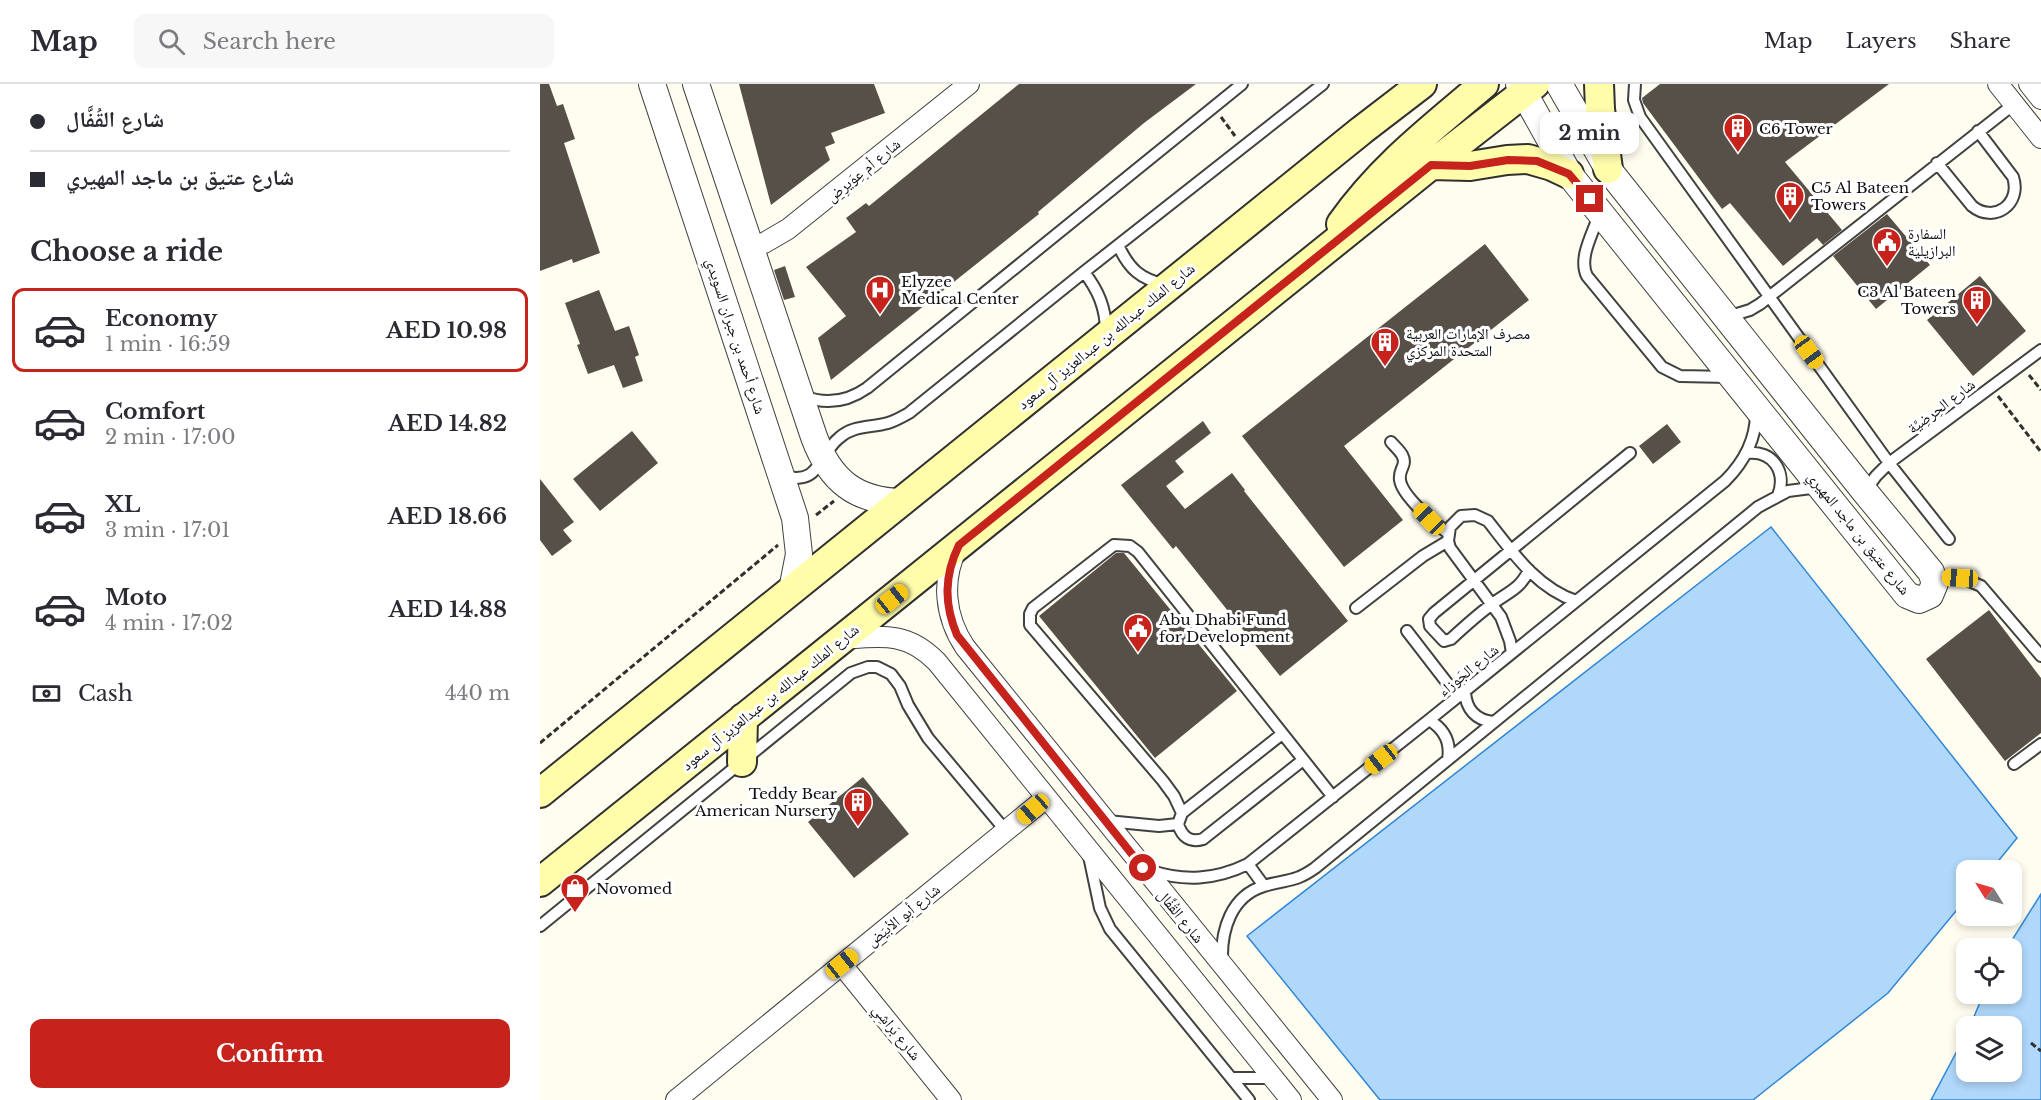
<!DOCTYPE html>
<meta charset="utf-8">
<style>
:root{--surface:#fff;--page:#f7f7f7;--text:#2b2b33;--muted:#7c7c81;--line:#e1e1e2;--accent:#c7231d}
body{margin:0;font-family:"Libre Baskerville","Noto Naskh Arabic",serif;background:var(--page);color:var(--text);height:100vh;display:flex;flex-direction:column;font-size:22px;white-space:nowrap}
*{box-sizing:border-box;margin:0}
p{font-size:20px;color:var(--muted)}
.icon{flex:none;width:33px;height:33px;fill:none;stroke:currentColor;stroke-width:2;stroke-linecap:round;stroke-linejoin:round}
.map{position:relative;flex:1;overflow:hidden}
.panel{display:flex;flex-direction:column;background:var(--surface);width:540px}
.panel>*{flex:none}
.hud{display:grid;align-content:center;height:132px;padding:0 30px;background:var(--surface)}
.needle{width:39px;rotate:307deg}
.fabs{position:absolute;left:1416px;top:776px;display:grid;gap:12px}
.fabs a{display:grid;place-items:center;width:66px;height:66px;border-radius:12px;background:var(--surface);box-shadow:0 3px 9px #0003;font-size:30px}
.end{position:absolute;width:27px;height:27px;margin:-14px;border:8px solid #c7231d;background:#fff;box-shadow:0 0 0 3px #fff}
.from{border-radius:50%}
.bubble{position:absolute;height:42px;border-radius:12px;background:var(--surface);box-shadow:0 3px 9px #0003;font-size:20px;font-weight:800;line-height:42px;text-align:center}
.car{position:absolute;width:18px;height:36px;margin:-18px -9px;border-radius:8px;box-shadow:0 0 4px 2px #0007;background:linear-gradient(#f5c518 24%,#345 0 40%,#f5c518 0 76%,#345 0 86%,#f5c518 0)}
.hud b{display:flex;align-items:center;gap:21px;height:57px;font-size:22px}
.hud b+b{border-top:2px solid var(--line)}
.hud i{width:15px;height:15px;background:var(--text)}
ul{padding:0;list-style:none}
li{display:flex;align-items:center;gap:18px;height:84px;margin:0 12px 9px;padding:0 18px;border:3px solid transparent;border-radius:12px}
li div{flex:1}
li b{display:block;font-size:22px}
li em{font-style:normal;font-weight:800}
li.current{border-color:var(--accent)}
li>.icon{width:54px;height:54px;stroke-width:1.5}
h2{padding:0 30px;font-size:27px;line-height:72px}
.pay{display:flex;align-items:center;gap:15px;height:66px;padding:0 30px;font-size:22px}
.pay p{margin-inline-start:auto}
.primary-button{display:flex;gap:12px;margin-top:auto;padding:12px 30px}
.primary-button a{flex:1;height:69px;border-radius:12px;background:var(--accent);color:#fff;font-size:24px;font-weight:800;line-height:69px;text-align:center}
header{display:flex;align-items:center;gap:36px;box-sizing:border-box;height:84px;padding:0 30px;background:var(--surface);border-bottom:2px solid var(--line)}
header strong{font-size:28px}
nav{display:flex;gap:33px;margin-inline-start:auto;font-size:21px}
.search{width:420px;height:54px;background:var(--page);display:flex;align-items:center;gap:15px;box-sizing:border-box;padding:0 21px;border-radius:12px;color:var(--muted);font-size:22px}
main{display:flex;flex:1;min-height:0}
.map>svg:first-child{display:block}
.water{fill:#b0d8fa;stroke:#3286d6;stroke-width:1.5}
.building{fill:#575049}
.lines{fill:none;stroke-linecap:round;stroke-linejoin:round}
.service-casing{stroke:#414141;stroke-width:14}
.minor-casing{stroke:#414141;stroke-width:22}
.tertiary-casing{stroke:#414141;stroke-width:28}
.secondary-casing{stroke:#303030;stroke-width:32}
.path{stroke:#303030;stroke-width:3;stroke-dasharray:6 3;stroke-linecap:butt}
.service{stroke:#fff;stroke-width:10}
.minor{stroke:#fff;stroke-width:20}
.tertiary{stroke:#fff;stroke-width:26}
.secondary{stroke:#fffdaa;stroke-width:28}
.route{stroke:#c7231d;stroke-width:8}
.labels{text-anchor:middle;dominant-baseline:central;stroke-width:6;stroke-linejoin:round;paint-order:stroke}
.poi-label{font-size:15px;fill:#0e0e0e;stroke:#fff;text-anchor:start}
.street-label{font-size:15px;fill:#0e0e0e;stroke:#fff}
</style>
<header>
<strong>Map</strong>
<div class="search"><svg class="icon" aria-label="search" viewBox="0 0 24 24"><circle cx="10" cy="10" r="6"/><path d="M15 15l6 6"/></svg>Search here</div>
<nav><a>Map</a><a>Layers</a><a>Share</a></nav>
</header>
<main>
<section class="panel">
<div class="hud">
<b><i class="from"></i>شارع القُفَّال</b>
<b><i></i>شارع عتيق بن ماجد المهيري</b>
</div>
<h2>Choose a ride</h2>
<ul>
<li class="current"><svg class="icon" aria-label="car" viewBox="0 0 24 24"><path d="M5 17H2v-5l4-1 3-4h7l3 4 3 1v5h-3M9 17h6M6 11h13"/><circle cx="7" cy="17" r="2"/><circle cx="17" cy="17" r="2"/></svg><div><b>Economy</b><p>1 min · 16:59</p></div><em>AED 10.98</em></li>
<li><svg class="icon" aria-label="car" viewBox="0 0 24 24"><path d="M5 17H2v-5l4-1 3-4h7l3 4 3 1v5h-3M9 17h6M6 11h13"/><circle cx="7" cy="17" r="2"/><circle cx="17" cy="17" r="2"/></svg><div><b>Comfort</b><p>2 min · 17:00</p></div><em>AED 14.82</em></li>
<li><svg class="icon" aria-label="car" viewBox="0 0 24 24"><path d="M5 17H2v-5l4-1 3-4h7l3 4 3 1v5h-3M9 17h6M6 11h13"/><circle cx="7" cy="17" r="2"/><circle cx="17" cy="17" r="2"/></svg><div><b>XL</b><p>3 min · 17:01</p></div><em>AED 18.66</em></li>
<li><svg class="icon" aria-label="car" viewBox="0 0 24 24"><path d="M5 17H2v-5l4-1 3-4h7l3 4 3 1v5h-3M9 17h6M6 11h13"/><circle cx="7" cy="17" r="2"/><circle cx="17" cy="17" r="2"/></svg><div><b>Moto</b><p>4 min · 17:02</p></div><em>AED 14.88</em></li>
</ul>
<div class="pay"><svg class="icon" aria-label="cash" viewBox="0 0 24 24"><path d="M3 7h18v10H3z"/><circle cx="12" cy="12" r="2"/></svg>Cash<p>440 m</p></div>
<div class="primary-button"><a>Confirm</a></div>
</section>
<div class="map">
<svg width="1501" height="1016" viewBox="0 0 1501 1016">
<rect width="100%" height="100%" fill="#fffdef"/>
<!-- water -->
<path class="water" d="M1231,443l246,311 -26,32h-25v29l-78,94 -135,107h-373l-133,-164z
M1501,810v206h-110l35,-66v37h46v-45h-42l14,-33h28v-45h-5z"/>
<!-- building -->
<path class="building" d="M0,0h9l8,22 6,-2 12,35 -11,4 36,110 -27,10 -1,-4 -32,12z
M199,0h135l11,29 -54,20 4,10 -10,4 5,13 -59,45z
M479,0h177l-52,39 -106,89 1,2 -208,166 -13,-42 28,-22 -40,-49 50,-35 -10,-14 20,-15 3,3z
M1120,0h229l-104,78 57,68 -19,15 -6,-7 -34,28 -53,-63 -8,6 -79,-106 -1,-5z
M1347,130l43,51 -54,44 -43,-53z
M945,160l44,56 -185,146 59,74 -59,47 -102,-131z
M245,182l10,31 -11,3 -10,-30z
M1440,192l46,55 -53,45 -46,-56z
M59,206l16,41 14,-5 10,29 -4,2 8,24 -20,7 -9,-23 -26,9 -11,-29 3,-1 -15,-41z
M663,337l8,12 -36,28 9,11 -18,14 19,23 47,-36 13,17 -1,1 104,130 -68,55 -104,-130 -3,3 -52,-64z
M1127,340l14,18 -28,22 -14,-18z
M92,347l26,32 -58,48 -27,-32z
M0,395l34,43 -11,8 9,11 -20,15 -12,-16z
M576,469h8l113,138 -82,67 -116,-142z
M1449,526l52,68v55l-36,28 -79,-102z
M323,693l46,57 -55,44 -46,-56z"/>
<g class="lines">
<!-- service casing -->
<g class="service-casing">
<path id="service" d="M1095,0l-1,16 6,17 249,346 60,76
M1397,79l35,43c22,18 50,-2 41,-29l-35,-46
M1059,131c-6,18 -21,43 -12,61l75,91 18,9 49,1
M578,161c11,24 22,34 48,40
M544,188c14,18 22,36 22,60
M1187,233l23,-7 10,-6 254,-200
M263,312c23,9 44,6 64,-8l375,-304
M851,358c6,7 16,14 12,24 -2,5 -4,8 -3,14 2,16 35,44 48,53
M1207,369c26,-3 40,19 31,43
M243,392c38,10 34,-20 56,-38 14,-13 31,-10 49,-15 7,-2 14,-6 21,-10l175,-141 239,-188
M1325,407l11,-15 13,-13 152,-113
M989,486c-10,21 -22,22 -38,35 -14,10 -27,22 -40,34l-7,2 -14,-15 -1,-7 5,-6 196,-160
M1395,493l32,3 14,6 60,70
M816,524l67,-52 25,-15
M867,547l51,66
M972,569l-2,-12 -9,-24 -51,-69 -2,-7 2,-14 11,-11 14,-1 13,6c25,32 49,67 88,80
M925,608c1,17 11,28 28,30
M889,636c15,9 22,22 19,39
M742,650l-100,79 -4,11c4,13 12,19 25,15l100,-79
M1474,680l27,-20
M642,729l-8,-17 -11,-15 -133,-156v-11l3,-6 81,-63 16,1 8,6 195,245
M567,737l52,5 19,-2
M549,772l11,52 10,21 139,171
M708,780l16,22
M609,786c35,12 66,10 99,-6l181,-144 296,-239c19,-19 31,-41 31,-68
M0,842l311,-253 17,-6h9l14,7 9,12 8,19 20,33 78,93
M682,877c-1,-31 9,-65 42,-75 22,-7 30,-3 51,-18l443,-361 30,-16 31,-4
M691,994h43"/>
</g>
<!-- minor casing -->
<g class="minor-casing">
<path id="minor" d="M1458,0l43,54
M1489,0l12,15
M211,164l13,-5 24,-14 181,-145
M417,464c-16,33 -12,69 8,99l367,453
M302,555c39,-3 65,-8 95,23l354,438
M302,881l109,135
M136,1016l370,-302"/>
</g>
<!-- tertiary casing -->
<g class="tertiary-casing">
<path id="tertiary" d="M112,0l143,434 4,36 -7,36
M156,0l118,353c16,43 41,64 88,65
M979,0l50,90 338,421 12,5 11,-5 5,-12 -4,-11 -66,-80 -257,-323 -49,-85"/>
</g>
<!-- secondary casing -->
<g class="secondary-casing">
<path id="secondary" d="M1059,0l1,25 8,60
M891,81l39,1 37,-6 21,-1 24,7 17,8
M801,140c40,-57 90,-95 143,-140
M202,678l1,-44
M0,709l822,-663 60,-46
M0,798l891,-717 104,-81"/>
</g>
<!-- path -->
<path class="path" d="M681,33l14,19
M1489,291l12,15
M1458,312l43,56
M276,431l18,-14
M0,659l238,-198
M1491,959l10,8"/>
<!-- service -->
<use href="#service" class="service"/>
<!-- minor -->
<use href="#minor" class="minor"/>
<!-- tertiary -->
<use href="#tertiary" class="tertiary"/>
<!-- secondary -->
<use href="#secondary" class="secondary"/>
</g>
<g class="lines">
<!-- route -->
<path class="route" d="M603,784l-186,-233c-13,-31 -13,-59 2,-90l472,-380 39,1 38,-6 29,1 32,13 21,25"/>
</g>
<!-- icons -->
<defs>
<g id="building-pin" transform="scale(1.5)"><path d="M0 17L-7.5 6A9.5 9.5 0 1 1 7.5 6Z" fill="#c7231d" stroke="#fff"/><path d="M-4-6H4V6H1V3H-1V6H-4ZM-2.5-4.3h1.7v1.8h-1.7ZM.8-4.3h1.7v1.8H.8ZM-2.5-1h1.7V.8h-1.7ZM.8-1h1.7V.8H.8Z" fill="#fff"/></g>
<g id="civic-pin" transform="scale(1.5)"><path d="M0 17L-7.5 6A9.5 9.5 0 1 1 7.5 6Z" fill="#c7231d" stroke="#fff"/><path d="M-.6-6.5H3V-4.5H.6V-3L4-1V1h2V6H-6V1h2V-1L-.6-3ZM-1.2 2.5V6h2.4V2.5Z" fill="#fff"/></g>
<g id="hospital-pin" transform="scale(1.5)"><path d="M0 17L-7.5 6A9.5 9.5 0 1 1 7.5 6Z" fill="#c7231d" stroke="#fff"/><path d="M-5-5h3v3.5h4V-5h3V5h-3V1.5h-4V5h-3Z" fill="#fff"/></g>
<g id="shop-pin" transform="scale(1.5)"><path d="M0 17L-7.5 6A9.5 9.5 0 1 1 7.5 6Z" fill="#c7231d" stroke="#fff"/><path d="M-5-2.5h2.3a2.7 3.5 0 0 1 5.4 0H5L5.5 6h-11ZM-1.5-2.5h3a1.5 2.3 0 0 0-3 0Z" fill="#fff"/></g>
</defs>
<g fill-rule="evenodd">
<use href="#building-pin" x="1198" y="44"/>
<use href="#building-pin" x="1250" y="112"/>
<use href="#civic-pin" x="1347" y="158"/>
<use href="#hospital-pin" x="340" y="206"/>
<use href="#building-pin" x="1437" y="216"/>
<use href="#building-pin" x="845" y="258"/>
<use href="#civic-pin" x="598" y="544"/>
<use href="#building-pin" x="318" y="718"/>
<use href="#shop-pin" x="35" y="804"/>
</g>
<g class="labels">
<!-- poi labels -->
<g class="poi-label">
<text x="1219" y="44">C6 Tower</text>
<text x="1271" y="103">C5 Al Bateen<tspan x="1271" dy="17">Towers</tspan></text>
<text x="1368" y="149">السفارة<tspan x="1368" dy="17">البرازيلية</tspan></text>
<text x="361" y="197">Elyzee<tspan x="361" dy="17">Medical Center</tspan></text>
<text x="1416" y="207" text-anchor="end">C3 Al Bateen<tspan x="1416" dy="17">Towers</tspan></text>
<text x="866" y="249">مصرف الإمارات العربية<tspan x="866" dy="17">المتحدة المركزي</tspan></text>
<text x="619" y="535">Abu Dhabi Fund<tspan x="619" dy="17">for Development</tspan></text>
<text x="297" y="709" text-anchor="end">Teddy Bear<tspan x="297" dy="17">American Nursery</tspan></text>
<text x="56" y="804">Novomed</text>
</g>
<!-- street labels -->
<g class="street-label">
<text transform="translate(323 86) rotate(-39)">شارع أم عِوَيرِض</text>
<text transform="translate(196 252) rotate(72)">شارع أحمد بن جبران السويدي</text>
<text transform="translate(566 252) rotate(-39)">شارع الملك عبدالله بن عبدالعزيز آل سعود</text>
<text transform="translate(1401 322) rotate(-37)">شارع الحِرضِيَّة</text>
<text transform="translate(1319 449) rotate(51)">شارع عتيق بن ماجد المهيري</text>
<text transform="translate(928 586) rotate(-39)">شارع الجَوزاء</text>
<text transform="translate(230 613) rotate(-39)">شارع الملك عبدالله بن عبدالعزيز آل سعود</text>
<text transform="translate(363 831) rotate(-39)">شارع أبو الأبيَض</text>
<text transform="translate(641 832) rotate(51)">شارع القُفَّال</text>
<text transform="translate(357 948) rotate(51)">شارع بَراشِي</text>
</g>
</g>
</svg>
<div class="fabs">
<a><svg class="needle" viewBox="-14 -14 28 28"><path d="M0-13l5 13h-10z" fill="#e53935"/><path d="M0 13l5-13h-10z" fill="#7c7c81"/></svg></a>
<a><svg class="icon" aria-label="locate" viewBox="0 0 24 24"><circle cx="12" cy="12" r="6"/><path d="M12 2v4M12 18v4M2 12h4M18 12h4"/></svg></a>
<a><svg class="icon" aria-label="layers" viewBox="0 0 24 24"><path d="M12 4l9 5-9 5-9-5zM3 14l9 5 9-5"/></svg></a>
</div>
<i class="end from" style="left:603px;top:784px"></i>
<i class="end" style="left:1050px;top:115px"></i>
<div class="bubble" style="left:1000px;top:28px;width:99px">2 min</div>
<i class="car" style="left:1269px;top:268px;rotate:144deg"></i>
<i class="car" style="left:889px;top:435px;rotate:316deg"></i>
<i class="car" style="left:1420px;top:494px;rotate:273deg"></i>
<i class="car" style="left:352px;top:515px;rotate:51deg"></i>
<i class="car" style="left:841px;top:675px;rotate:232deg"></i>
<i class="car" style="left:493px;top:725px;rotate:229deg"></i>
<i class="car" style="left:302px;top:880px;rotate:51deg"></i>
</div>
</main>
